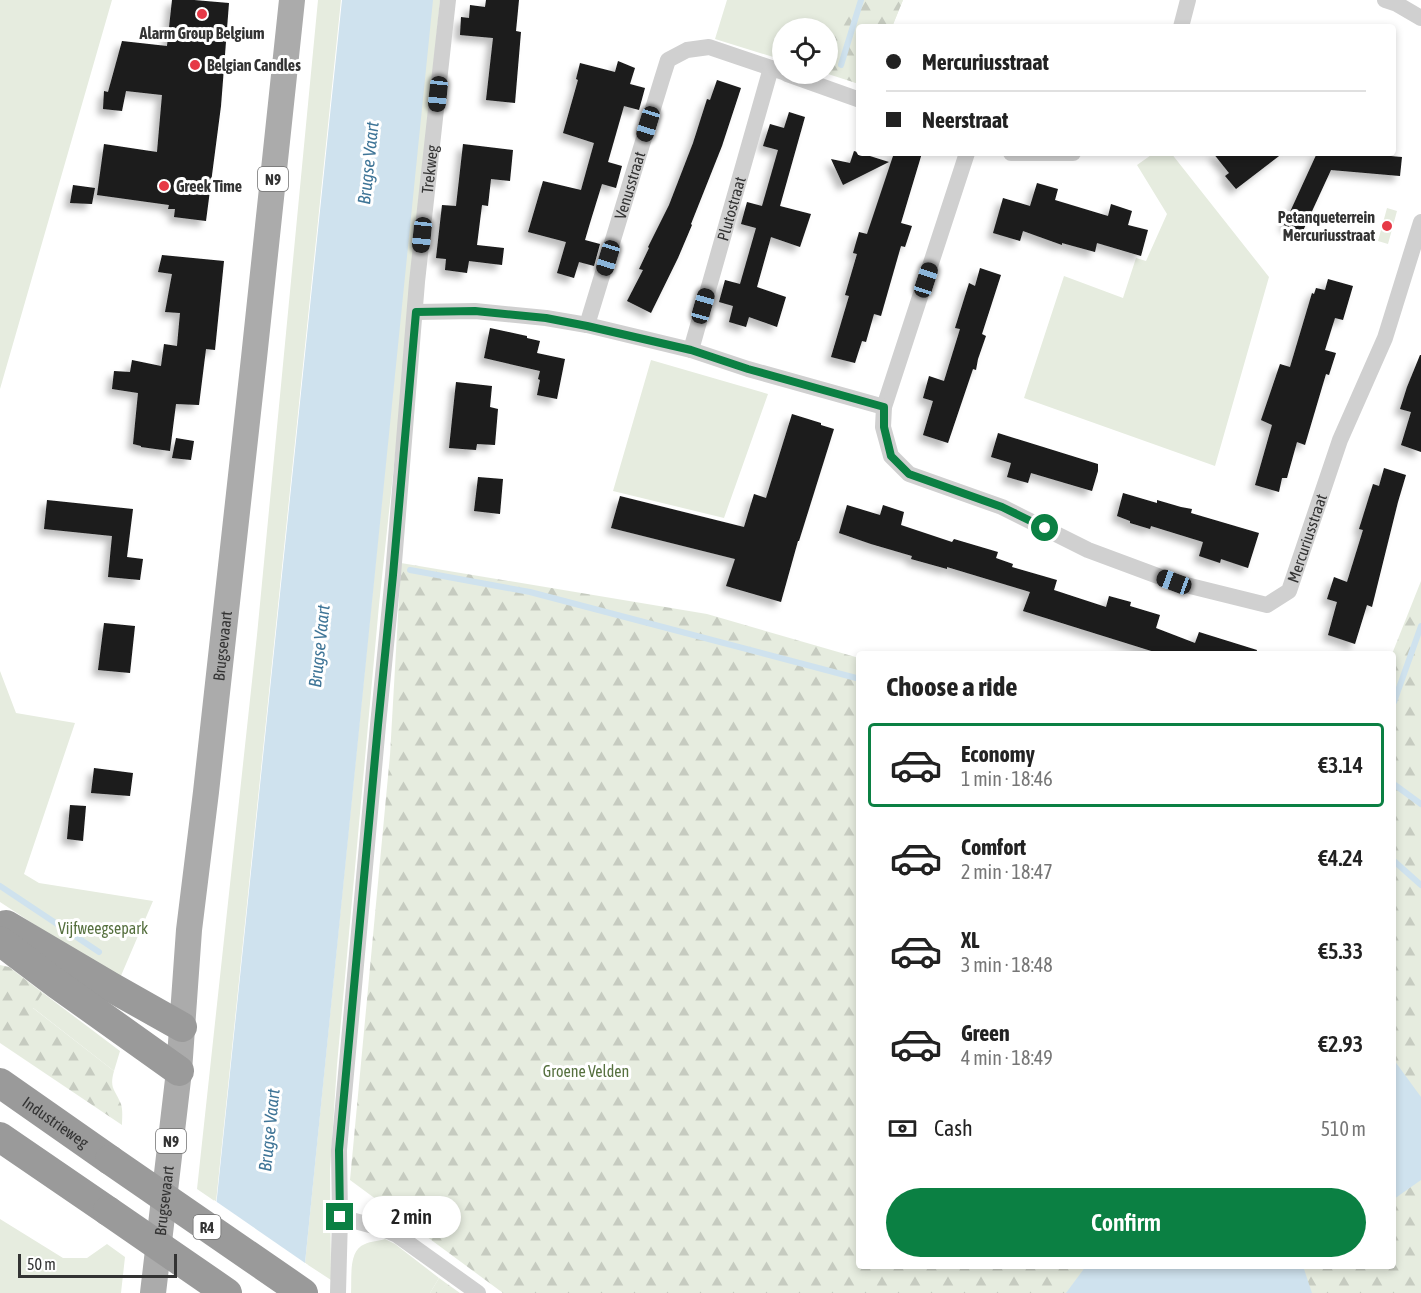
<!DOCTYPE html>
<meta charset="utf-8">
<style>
:root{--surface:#fff;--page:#f2f2f2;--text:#222;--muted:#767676;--line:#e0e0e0;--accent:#0b8043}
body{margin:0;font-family:"Asap Condensed",sans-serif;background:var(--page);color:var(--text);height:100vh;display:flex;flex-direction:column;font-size:22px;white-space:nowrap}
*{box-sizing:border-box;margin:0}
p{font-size:20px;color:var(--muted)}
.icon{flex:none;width:33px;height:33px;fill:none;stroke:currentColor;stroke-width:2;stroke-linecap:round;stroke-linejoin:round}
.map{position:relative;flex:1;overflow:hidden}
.panel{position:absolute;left:856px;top:651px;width:540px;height:618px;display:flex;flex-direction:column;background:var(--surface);border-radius:6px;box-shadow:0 3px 9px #0003}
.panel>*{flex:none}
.guide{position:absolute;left:856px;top:24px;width:540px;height:132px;border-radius:6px;box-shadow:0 3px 9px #0003;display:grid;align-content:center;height:132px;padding:0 30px;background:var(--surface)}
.buttons{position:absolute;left:772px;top:18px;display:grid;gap:12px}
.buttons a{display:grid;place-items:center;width:66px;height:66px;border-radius:50%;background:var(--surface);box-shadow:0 3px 9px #0003;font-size:30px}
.scale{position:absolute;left:18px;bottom:15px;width:159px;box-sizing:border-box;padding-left:6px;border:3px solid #333;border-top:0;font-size:16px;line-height:21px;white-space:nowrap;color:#333;-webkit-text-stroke:4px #fff;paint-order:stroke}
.end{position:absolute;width:27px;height:27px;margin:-14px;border:8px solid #0b8043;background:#fff;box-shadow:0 0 0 3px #fff}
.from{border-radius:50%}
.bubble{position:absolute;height:42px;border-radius:21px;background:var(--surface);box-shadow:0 3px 9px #0003;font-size:20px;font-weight:600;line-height:42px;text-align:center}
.car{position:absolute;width:18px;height:36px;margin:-18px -9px;border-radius:8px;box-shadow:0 0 4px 2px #0007;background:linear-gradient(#222 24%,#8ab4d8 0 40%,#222 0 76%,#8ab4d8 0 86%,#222 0)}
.guide b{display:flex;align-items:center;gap:21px;height:57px;font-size:22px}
.guide b+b{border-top:2px solid var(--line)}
.guide i{width:15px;height:15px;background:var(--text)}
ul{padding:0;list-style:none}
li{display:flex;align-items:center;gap:18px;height:84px;margin:0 12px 9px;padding:0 18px;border:3px solid transparent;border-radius:6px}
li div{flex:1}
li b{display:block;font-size:22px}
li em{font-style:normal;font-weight:600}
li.selected{border-color:var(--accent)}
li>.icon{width:54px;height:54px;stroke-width:1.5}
h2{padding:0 30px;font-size:27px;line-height:72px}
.pay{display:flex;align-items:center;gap:15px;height:66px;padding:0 30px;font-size:22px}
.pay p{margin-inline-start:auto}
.action{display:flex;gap:12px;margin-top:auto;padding:12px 30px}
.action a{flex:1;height:69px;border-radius:36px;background:var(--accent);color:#fff;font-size:24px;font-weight:600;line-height:69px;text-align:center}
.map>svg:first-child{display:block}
.green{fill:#e6ecdf}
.forest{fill:url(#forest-firs)}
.water{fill:#cfe2ee}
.pier{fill:#fff}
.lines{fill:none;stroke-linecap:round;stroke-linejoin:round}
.stream{stroke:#cfe2ee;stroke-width:6}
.building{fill:#1a1a1a;filter:url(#shadow)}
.street{stroke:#d0d0d0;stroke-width:16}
.primary{stroke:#ababab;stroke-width:26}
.highway{stroke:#9a9a9a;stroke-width:30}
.highway-bridge{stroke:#9a9a9a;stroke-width:30}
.route{stroke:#0b8043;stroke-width:8}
.poi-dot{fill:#e63946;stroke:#fff;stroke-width:2}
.labels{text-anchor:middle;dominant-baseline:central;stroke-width:6;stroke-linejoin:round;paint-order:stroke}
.shield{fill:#fff;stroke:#707070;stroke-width:1.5}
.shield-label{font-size:15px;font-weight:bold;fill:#333}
.poi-label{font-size:16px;font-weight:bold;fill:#333;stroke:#fff;text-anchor:start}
.street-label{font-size:16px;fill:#333;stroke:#fff}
.park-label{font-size:16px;fill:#56703f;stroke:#fff}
.water-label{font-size:18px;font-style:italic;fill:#3f7597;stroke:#fff}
</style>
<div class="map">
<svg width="1421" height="1293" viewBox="0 0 1421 1293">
<defs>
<pattern id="forest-firs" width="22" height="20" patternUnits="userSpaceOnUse" patternTransform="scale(1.5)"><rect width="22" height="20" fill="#e6ecdf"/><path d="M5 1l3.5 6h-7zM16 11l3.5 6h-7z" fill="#c6cbc0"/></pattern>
<filter id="shadow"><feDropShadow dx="-5.5" dy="5.5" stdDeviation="3" flood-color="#0004"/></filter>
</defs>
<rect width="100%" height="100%" fill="#fff"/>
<!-- green -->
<path class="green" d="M0,0h112l-112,389z
M318,0h23l-125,1202 -19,-13 60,-554z
M432,0h8l-37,381 -24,224 -42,460 -7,106 1,109 -26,-17z
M727,0h176l-11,27h-32l-1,57 -31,-11v-45h-45v32l-68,-21z
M1154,153h17l98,124 -54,189 -191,-68 40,-122 59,22 13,-40 10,3 21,-47 -30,-49z
M1387,208l10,3 -9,33 -10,-3z
M651,360l117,34 -44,124 -111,-27z
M0,671l16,42 59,10 -51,151 15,9 114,18 -33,77 -27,-15 -93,-61z
M43,993l77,58 -6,20 -82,-64z
M0,1219l63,39h24l20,-14 18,13 -4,36h-121z
M385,1239l10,5 44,34 -9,15h-79c1,-15 -3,-43 14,-49 6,-3 14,-3 20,-5z"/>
<!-- forest -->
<path class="forest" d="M844,0h59l-11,27h-32l-1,57 -31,-10 1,-21 5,-12 4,-24z
M401,563l306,51 152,44 1,608h534v-612h-2l29,-73v712h-918l-153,-113 40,-425z
M0,965l9,2 34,26 -10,15 81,63c-5,18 1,18 7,33 2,6 1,15 1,21l-122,-82z
M439,1278l21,15h-30z"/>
<!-- water -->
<path class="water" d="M342,0h91l-131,1293h-95z
M1394,1060l27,37v83l-27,19z
M1086,1266h217l9,27h-246z"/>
<!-- pier -->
<path class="pier" d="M214,1200l94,65 -3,28h-101z"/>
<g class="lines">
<!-- stream -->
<path class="stream" d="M841,65l20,-65
M410,570l120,22 330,87
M1394,702l27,-76
M1395,785l26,19
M1394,861l27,24
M0,886l99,66"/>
</g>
<!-- building -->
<path class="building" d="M172,0h22l35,3 -8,103 -15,115 -32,-4 1,-8h-7l1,-4 -72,-10 7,-51 53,8 5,-57 -36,-4 -4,20 -19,-2 1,-18 4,1 14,-51 45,5z
M486,0h33l-3,31 5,1 -6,71 -29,-3 7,-62 -33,-3 1,-18 8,1 1,-13 15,2z
M618,61l17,7 -5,16 15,4 -6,22 -15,-4 -16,56 14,4 -6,22 -14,-4 -12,39 -5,17 15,4 -6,22 -15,-4 -5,16 -17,-5 9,-31 -38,-10 15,-51 38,9 13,-47 -31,-10 15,-53 -2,-1 4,-16 35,9z
M717,80l24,8 -19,58 -31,78 1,1 -14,33 -27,55 -24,-12 16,-31 -4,-1 10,-21 -1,-1 21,-42 24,-62 14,-44 3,1z
M789,112l16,5 -25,89 31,8 -11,33 -29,-10 -14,50 29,10 -9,30 -28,-10 -3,10 -17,-5 4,-16 -14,-4 6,-22 15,4 16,-56 -15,-4 6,-22 15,4 16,-56 -15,-4 7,-22 14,4z
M463,144l50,6 -3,31 -19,-2 -3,27 -6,-1 -5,40 27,3 -2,17 -33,-4 -2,12 -22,-3 1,-11 -10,-1 6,-53 14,1z
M854,151l35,11 -46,23 -12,-26 19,4z
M894,153h28l-21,70 11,3 -7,21 -4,-1 -20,70 -7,-2 -8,28 -4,-1 -7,22 -24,-6 18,-61 -4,-1 12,-41 -4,-1 6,-21 8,2z
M1213,153h70l-47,36 -11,-13 4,-3z
M1317,153h40l45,4 -2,19 -69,-6 -29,63 -18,-8z
M1037,183l21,6 -3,11 53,16 3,-12 21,7 -4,14 20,5 -7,26 -44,-13 -2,9 -33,-9v2l-39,-14 -3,10 -27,-8 10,-35 27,8z
M73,185l22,3 -3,16 -22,-1z
M162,255l62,6 -9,89 -9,-1 -7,56 -23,-1 -6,47 -29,-4v-1l-8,-2 5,-51 -26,-4 2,-18 16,1 2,-12 29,6 3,-22 13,2 3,-33 -15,-1 7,-38 -14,-2z
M980,268l21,7 -19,59 4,2 -8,23 -2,11 -3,-1 -25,74 -25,-8 10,-34 -10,-3 6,-22 15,5 16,-52 -5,-1 14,-45 6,3z
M1328,279l25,7 -10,34 -8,-2 -10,32 11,3 -7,22 -3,-1 -21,71 -8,-3 -10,36h-5l-3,14 -24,-7 17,-60 -11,-5 19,-56 10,3 22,-74 2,1 2,-6 9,2z
M490,328l37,8v2l13,3 -3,12 28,6 -8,40 -20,-4 3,-15 -2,-1 2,-8 -56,-13z
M1420,355h1v97l-20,-7 10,-33 -11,-3 7,-22z
M456,382l36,4 -2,21 8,2 -3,36 -18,-1 -1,6 -27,-2z
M792,414l29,9v2l13,4 -35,112h-1l-17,61 -55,-16 9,-27 -124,-31 9,-32 124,31 10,-33 12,4z
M998,433l100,31v7l-6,20 -61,-18 -3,10 -21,-6 4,-14 -20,-6z
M176,438l18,3 -3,19 -19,-2z
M1384,468l22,7 -8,27 -26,105 -5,-2 -12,39 -27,-9 9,-33 -10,-3 7,-22 13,5 16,-52 -4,-1 14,-45 6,2z
M478,477l25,2 -3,35 -26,-3z
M1123,493l34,10v-3l24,7 11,2 -1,4 68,20 -11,35 -27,-9 -1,4 -21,-7 4,-14 -52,-16 -1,3 -20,-6v-2l-13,-5z
M47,500l86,9 -6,48 16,2 -3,21 -32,-3 4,-41 -68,-7z
M847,505l33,10 3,-10 21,7 -3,13 51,17 2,-3 44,13 -2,6 17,6 -1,3 45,13 -3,10 52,17 3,-11 22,6 -1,4 30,9 -4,13 39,15 4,-11 58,18 -1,4h-95l-138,-43 7,-19 -83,-25v2l-36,-10 1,-3 -41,-12 -32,-11z
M104,623l31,3 -5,47 -32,-3z
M94,768l39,5 -3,23 -39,-3z
M70,805l16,1 -3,35 -16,-2z"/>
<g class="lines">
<!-- street -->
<g class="street">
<path d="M1385,0l12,4 24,14"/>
<path d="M1181,27l7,-27"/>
<path d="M787,74l73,26"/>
<path id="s1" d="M967,153l-83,254 -1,20 8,29 18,18 93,33 86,43 86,32 93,23 22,-14 51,-151 45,-102 36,-116"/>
<path d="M1011,153h62"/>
<path d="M416,312l59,-1 71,7 41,7 104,25 57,19 136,38"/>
<path id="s2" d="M587,325l75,-246 6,-19 19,-10 22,-3 74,25"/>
<path id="s3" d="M691,350l80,-282"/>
<path d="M340,1217l41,11 16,7 81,58"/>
<path id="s4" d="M338,1293l2,-76 -1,-67 39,-425 15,-150 24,-293 31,-282"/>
</g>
<!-- primary -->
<path class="primary" id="s5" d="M153,1293l26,-222 10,-141 17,-138 48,-434 38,-358"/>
<!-- highway -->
<g class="highway">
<path d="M6,925l105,62 71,40"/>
<path d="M0,941l57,43 122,87"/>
<path id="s6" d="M0,1083l110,77"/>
<path d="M0,1137l108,74"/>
</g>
<!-- highway-bridge -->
<path class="highway-bridge" d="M110,1160l193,133
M108,1211l119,82"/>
</g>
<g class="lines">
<!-- route -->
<path class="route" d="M340,1217l-1,-67 39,-425 15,-150 23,-263 59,-1 71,7 41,8 104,24 57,19 136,38v20l7,29 18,18 93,33 43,21"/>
</g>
<!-- markers -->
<g class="poi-dot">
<circle cx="202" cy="14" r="6"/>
<circle cx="195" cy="65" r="6"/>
<circle cx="164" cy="186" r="6"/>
<circle cx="1387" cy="226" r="6"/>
</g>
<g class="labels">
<!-- shield labels -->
<g class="shield">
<rect x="258" y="167" width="30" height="24" rx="4.5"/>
<rect x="156" y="1129" width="30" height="24" rx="4.5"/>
<rect x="193.5" y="1215" width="27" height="24" rx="4.5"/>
</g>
<g class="shield-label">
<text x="273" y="179">N9</text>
<text x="171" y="1141">N9</text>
<text x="207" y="1227">R4</text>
</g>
<!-- poi labels -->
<g class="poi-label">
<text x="202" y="33" text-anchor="middle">Alarm Group Belgium</text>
<text x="207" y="65">Belgian Candles</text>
<text x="176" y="186">Greek Time</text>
<text x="1375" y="217" text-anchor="end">Petanqueterrein<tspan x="1375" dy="18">Mercuriusstraat</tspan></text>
</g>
<!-- street labels -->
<g class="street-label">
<text stroke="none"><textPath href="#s4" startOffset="1128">Trekweg</textPath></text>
<text stroke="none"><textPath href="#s2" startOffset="146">Venusstraat</textPath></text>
<text stroke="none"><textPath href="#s3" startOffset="147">Plutostraat</textPath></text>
<text stroke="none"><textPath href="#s1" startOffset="807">Mercuriusstraat</textPath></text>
<text stroke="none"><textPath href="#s5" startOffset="651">Brugsevaart</textPath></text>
<text stroke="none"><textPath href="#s6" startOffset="68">Industrieweg</textPath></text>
<text stroke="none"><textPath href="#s5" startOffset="93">Brugsevaart</textPath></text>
</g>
<!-- park labels -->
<g class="park-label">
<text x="103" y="928">Vijfweegsepark</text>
<text x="586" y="1071">Groene Velden</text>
</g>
<!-- water labels -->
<g class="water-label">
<text transform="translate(368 163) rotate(-84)">Brugse Vaart</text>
<text transform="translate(319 646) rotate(-84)">Brugse Vaart</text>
<text transform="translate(269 1130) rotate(-84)">Brugse Vaart</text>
</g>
</g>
</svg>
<div class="buttons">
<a><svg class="icon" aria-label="locate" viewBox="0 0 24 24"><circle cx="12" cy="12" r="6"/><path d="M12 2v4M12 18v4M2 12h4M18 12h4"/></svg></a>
</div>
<div class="scale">50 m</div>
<i class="end from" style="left:1045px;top:528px"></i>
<i class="end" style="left:340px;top:1217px"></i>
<div class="bubble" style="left:362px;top:1196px;width:99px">2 min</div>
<i class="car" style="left:438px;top:94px;rotate:186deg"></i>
<i class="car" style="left:648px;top:124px;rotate:197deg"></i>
<i class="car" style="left:422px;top:235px;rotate:186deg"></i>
<i class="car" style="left:608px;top:258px;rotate:197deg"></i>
<i class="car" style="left:926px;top:280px;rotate:18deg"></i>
<i class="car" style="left:703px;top:306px;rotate:16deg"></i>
<i class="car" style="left:1174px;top:582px;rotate:290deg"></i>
<div class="guide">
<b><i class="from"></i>Mercuriusstraat</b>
<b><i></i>Neerstraat</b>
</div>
<section class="panel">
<h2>Choose a ride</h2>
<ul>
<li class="selected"><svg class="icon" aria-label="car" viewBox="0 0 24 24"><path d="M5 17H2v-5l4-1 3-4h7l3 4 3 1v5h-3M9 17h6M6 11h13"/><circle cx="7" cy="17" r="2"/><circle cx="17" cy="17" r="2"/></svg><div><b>Economy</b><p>1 min · 18:46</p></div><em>€3.14</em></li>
<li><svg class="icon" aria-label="car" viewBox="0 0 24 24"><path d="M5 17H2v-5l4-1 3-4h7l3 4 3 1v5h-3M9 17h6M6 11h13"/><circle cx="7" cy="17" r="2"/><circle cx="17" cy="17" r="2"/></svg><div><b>Comfort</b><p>2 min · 18:47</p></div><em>€4.24</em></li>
<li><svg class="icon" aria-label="car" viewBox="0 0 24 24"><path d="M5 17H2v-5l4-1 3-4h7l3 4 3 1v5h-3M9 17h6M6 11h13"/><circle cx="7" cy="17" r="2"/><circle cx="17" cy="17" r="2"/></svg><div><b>XL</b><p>3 min · 18:48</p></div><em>€5.33</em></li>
<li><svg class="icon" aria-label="car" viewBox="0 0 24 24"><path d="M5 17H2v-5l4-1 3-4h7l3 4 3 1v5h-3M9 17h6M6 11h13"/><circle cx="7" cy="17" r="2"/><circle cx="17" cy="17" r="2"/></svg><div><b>Green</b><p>4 min · 18:49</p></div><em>€2.93</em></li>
</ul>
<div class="pay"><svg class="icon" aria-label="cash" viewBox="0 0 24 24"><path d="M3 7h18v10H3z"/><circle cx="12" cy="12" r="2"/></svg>Cash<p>510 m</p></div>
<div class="action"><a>Confirm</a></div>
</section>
</div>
